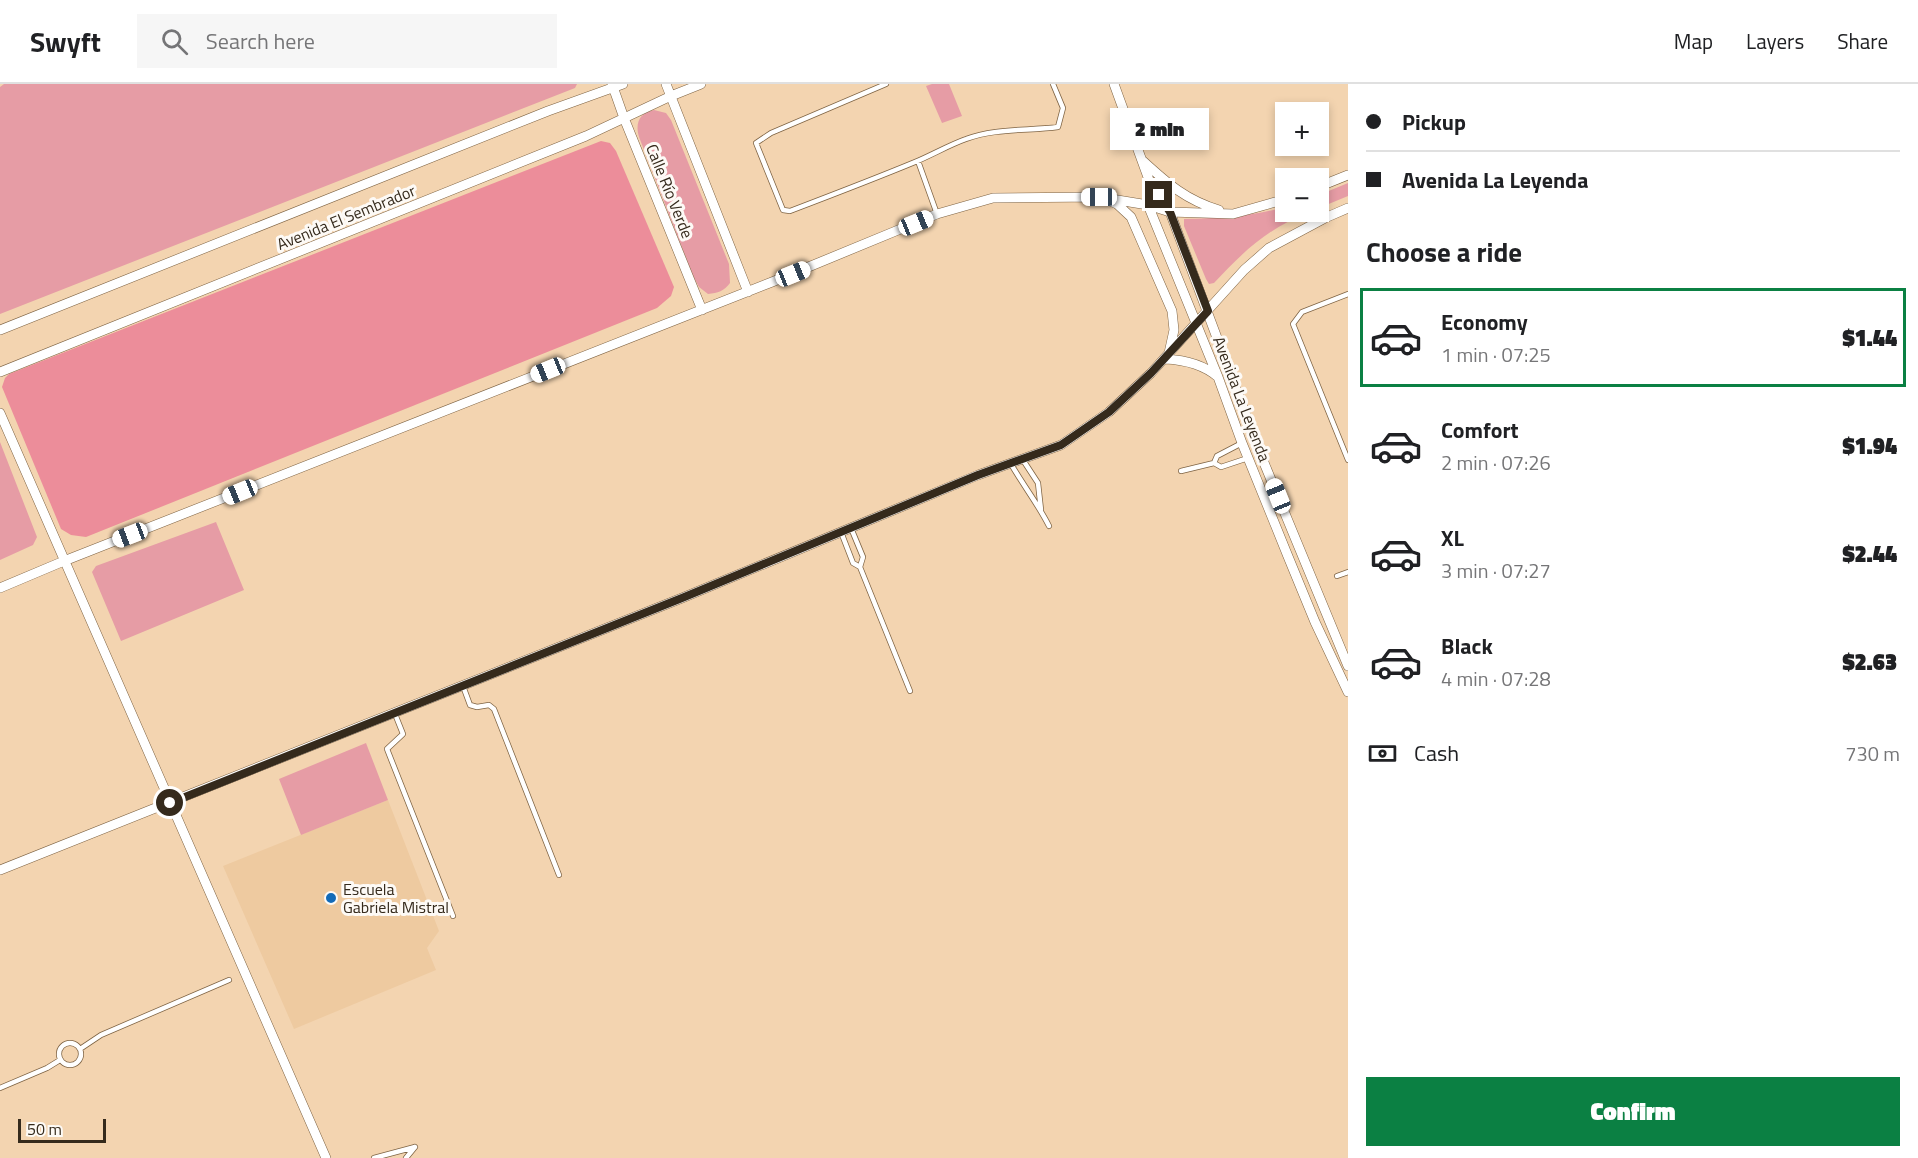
<!DOCTYPE html>
<meta charset="utf-8">
<style>
:root{--surface:#fff;--page:#f6f6f6;--text:#202124;--muted:#757577;--line:#e0e0e0;--accent:#0b8043}
body{margin:0;font-family:"Titillium Web",sans-serif;background:var(--page);color:var(--text);height:100vh;display:flex;flex-direction:column;font-size:22px;white-space:nowrap}
*{box-sizing:border-box;margin:0}
p{font-size:20px;color:var(--muted)}
.icon{flex:none;width:33px;height:33px;fill:none;stroke:currentColor;stroke-width:2;stroke-linecap:round;stroke-linejoin:round}
.map{position:relative;flex:1;overflow:hidden}
.side{display:flex;flex-direction:column;background:var(--surface);width:570px}
.side>*{flex:none}
.top-card{display:grid;align-content:center;height:132px;padding:0 18px;background:var(--surface)}
.buttons{position:absolute;left:1275px;top:18px;display:grid;gap:12px}
.buttons a{display:grid;place-items:center;width:54px;height:54px;border-radius:0px;background:var(--surface);box-shadow:0 3px 9px #0003;font-size:30px}
.scale{position:absolute;left:18px;bottom:15px;width:88px;box-sizing:border-box;padding-left:6px;border:3px solid #352a1c;border-top:0;font-size:16px;line-height:21px;white-space:nowrap;color:#352a1c;-webkit-text-stroke:4px #fdfaf6;paint-order:stroke}
.end{position:absolute;width:27px;height:27px;margin:-14px;border:8px solid #352a1c;background:#fff;box-shadow:0 0 0 3px #fff}
.from{border-radius:50%}
.bubble{position:absolute;height:42px;border-radius:0px;background:var(--surface);box-shadow:0 3px 9px #0003;font-size:20px;font-weight:800;line-height:42px;text-align:center}
.car{position:absolute;width:18px;height:36px;margin:-18px -9px;border-radius:8px;box-shadow:0 0 4px 2px #0007;background:linear-gradient(#fff 24%,#345 0 40%,#fff 0 76%,#345 0 86%,#fff 0)}
.top-card b{display:flex;align-items:center;gap:21px;height:57px;font-size:22px}
.top-card b+b{border-top:2px solid var(--line)}
.top-card i{width:15px;height:15px;background:var(--text)}
ul{padding:0;list-style:none}
li{display:flex;align-items:center;gap:18px;height:99px;margin:0 12px 9px;padding:0 6px;border:3px solid transparent;border-radius:0px}
li div{flex:1}
li b{display:block;font-size:22px}
li em{font-style:normal;font-weight:800}
li.selected{border-color:var(--accent)}
li>.icon{width:54px;height:54px;stroke-width:1.5}
h2{padding:0 18px;font-size:27px;line-height:72px}
.pay{display:flex;align-items:center;gap:15px;height:66px;padding:0 18px;font-size:22px}
.pay p{margin-inline-start:auto}
.button{display:flex;gap:12px;margin-top:auto;padding:12px 18px}
.button a{flex:1;height:69px;border-radius:0px;background:var(--accent);color:#fff;font-size:24px;font-weight:800;line-height:69px;text-align:center}
header{display:flex;align-items:center;gap:36px;box-sizing:border-box;height:84px;padding:0 30px;background:var(--surface);border-bottom:2px solid var(--line)}
header strong{font-size:28px}
nav{display:flex;gap:33px;margin-inline-start:auto;font-size:21px}
.search{width:420px;height:54px;background:var(--page);display:flex;align-items:center;gap:15px;box-sizing:border-box;padding:0 21px;border-radius:0px;color:var(--muted);font-size:22px}
main{display:flex;flex:1;min-height:0}
.map>svg:first-child{display:block}
.built{fill:#eecaa0}
.green{fill:#e69ca5}
.forest{fill:#ec8d9a}
.lines{fill:none;stroke-linecap:round;stroke-linejoin:round}
.lane-casing{stroke:#7e6343;stroke-width:6}
.street-casing{stroke:#7e6343;stroke-width:10}
.lane{stroke:#fff;stroke-width:4.5}
.street{stroke:#fff;stroke-width:9}
.route{stroke:#352a1c;stroke-width:8}
.poi-dot{fill:#136bb8;stroke:#fdfaf6;stroke-width:2}
.labels{text-anchor:middle;dominant-baseline:central;stroke-width:6;stroke-linejoin:round;paint-order:stroke}
.street-label{font-size:16px;fill:#352a1c;stroke:#fdfaf6}
.poi-label{font-size:16px;fill:#352a1c;stroke:#fdfaf6;text-anchor:start}
</style>
<header>
<strong>Swyft</strong>
<div class="search"><svg class="icon" aria-label="search" viewBox="0 0 24 24"><circle cx="10" cy="10" r="6"/><path d="M15 15l6 6"/></svg>Search here</div>
<nav><a>Map</a><a>Layers</a><a>Share</a></nav>
</header>
<main>
<div class="map">
<svg width="1348" height="1074" viewBox="0 0 1348 1074">
<rect width="100%" height="100%" fill="#f3d4b0"/>
<!-- built -->
<path class="built" d="M388,716l51,131 -12,17 9,22 -142,59 -71,-163z"/>
<!-- green -->
<path class="green" d="M4,0h573l-2,4 -575,226v-227z
M932,0h17l13,32 -20,7 -16,-37z
M654,26l12,3 5,7 58,144 1,19c-6,8 -12,10 -22,11l-9,-7 -6,-11 -54,-139c-4,-14 0,-24 15,-27z
M1348,99v13l-29,12v-13z
M1285,123l1,5h24c-42,16 -66,39 -96,71l-5,1 -3,-5 -22,-53v-7c35,-1 68,-3 101,-12z
M0,358l37,95 -4,8 -33,15z
M216,438l28,68 -123,51 -29,-69 4,-6z
M366,659l22,57 -87,35 -22,-56z"/>
<!-- forest -->
<path class="forest" d="M601,57l9,2 6,8 58,136 -3,9 -14,12 -571,229 -15,-2 -10,-6 -59,-142 3,-9 4,-4z"/>
<g class="lines">
<!-- lane casing -->
<g class="lane-casing">
<path id="lane" d="M886,0l-115,49 -15,10 27,67 7,1c42,-16 84,-32 125,-49 17,-7 34,-17 51,-23 29,-11 62,-8 92,-12l5,-19 -10,-24
M918,77l19,53
M1348,210l-46,18 -9,12 55,136
M1242,359l-25,13 -3,7 7,4 27,-9
M1023,376l15,23 3,27
M1011,380c12,21 27,40 38,62
M1181,387l33,-8
M841,448l12,31 7,4 3,-10 -12,-29
M860,483l50,124
M1337,492l11,-4
M463,602l7,19 7,2 12,-2 5,4 65,166
M395,630l8,20 -16,15 66,167
M59 970a11 11 0 1 1 22 0a11 11 0 1 1-22 0Z
M80,965l21,-14 128,-55
M0,1004l47,-20 13,-8
M374,1074l41,-11
M406,1074l9,-11"/>
</g>
<!-- street casing -->
<g class="street-casing">
<path id="street" d="M612,0l12,34 78,192
M666,0l82,208
M1114,0l35,96 21,32 90,241 88,213
M1143,77c25,23 43,39 76,49
M1149,96l-1,25 70,172 24,66 45,111 28,68 33,70
M1318,103l30,-12
M1110,117l7,3 14,13 41,94 2,19 -5,23
M0,246l548,-219 75,-27
M1165,275c20,1 38,5 53,18
M0,288l586,-236 85,-40 30,-12
M0,329l326,745
M0,504l64,-27 708,-279 165,-68 56,-16 106,-1 49,8 22,7 63,2 53,-15
M0,786l682,-272 296,-123 83,-30 48,-33 42,-39 93,-103 25,-22 56,-30 23,-10"/>
</g>
<!-- lane -->
<use href="#lane" class="lane"/>
<!-- street -->
<use href="#street" class="street"/>
</g>
<g class="lines">
<!-- route -->
<path class="route" d="M170,719l512,-205 296,-123 83,-30 48,-33 42,-39 57,-62 -38,-99 -11,-17"/>
</g>
<!-- markers -->
<circle class="poi-dot" cx="331" cy="814" r="6"/>
<g class="labels">
<!-- street labels -->
<g class="street-label">
<text transform="translate(670 107) rotate(68)">Calle Río Verde</text>
<text transform="translate(346 133) rotate(-22)">Avenida El Sembrador</text>
<text transform="translate(1242 315) rotate(69)">Avenida La Leyenda</text>
</g>
<!-- poi labels -->
<g class="poi-label">
<text x="343" y="805">Escuela<tspan x="343" dy="18">Gabriela Mistral</tspan></text>
</g>
</g>
</svg>
<div class="buttons">
<a>+</a>
<a>−</a>
</div>
<div class="scale">50 m</div>
<i class="end from" style="left:170px;top:719px"></i>
<i class="end" style="left:1159px;top:111px"></i>
<div class="bubble" style="left:1110px;top:24px;width:99px">2 min</div>
<i class="car" style="left:1099px;top:113px;rotate:270deg"></i>
<i class="car" style="left:916px;top:139px;rotate:68deg"></i>
<i class="car" style="left:793px;top:190px;rotate:68deg"></i>
<i class="car" style="left:548px;top:286px;rotate:248deg"></i>
<i class="car" style="left:240px;top:408px;rotate:248deg"></i>
<i class="car" style="left:1278px;top:412px;rotate:338deg"></i>
<i class="car" style="left:130px;top:451px;rotate:249deg"></i>
</div>
<section class="side">
<div class="top-card">
<b><i class="from"></i>Pickup</b>
<b><i></i>Avenida La Leyenda</b>
</div>
<h2>Choose a ride</h2>
<ul>
<li class="selected"><svg class="icon" aria-label="car" viewBox="0 0 24 24"><path d="M5 17H2v-5l4-1 3-4h7l3 4 3 1v5h-3M9 17h6M6 11h13"/><circle cx="7" cy="17" r="2"/><circle cx="17" cy="17" r="2"/></svg><div><b>Economy</b><p>1 min · 07:25</p></div><em>$1.44</em></li>
<li><svg class="icon" aria-label="car" viewBox="0 0 24 24"><path d="M5 17H2v-5l4-1 3-4h7l3 4 3 1v5h-3M9 17h6M6 11h13"/><circle cx="7" cy="17" r="2"/><circle cx="17" cy="17" r="2"/></svg><div><b>Comfort</b><p>2 min · 07:26</p></div><em>$1.94</em></li>
<li><svg class="icon" aria-label="car" viewBox="0 0 24 24"><path d="M5 17H2v-5l4-1 3-4h7l3 4 3 1v5h-3M9 17h6M6 11h13"/><circle cx="7" cy="17" r="2"/><circle cx="17" cy="17" r="2"/></svg><div><b>XL</b><p>3 min · 07:27</p></div><em>$2.44</em></li>
<li><svg class="icon" aria-label="car" viewBox="0 0 24 24"><path d="M5 17H2v-5l4-1 3-4h7l3 4 3 1v5h-3M9 17h6M6 11h13"/><circle cx="7" cy="17" r="2"/><circle cx="17" cy="17" r="2"/></svg><div><b>Black</b><p>4 min · 07:28</p></div><em>$2.63</em></li>
</ul>
<div class="pay"><svg class="icon" aria-label="cash" viewBox="0 0 24 24"><path d="M3 7h18v10H3z"/><circle cx="12" cy="12" r="2"/></svg>Cash<p>730 m</p></div>
<div class="button"><a>Confirm</a></div>
</section>
</main>
